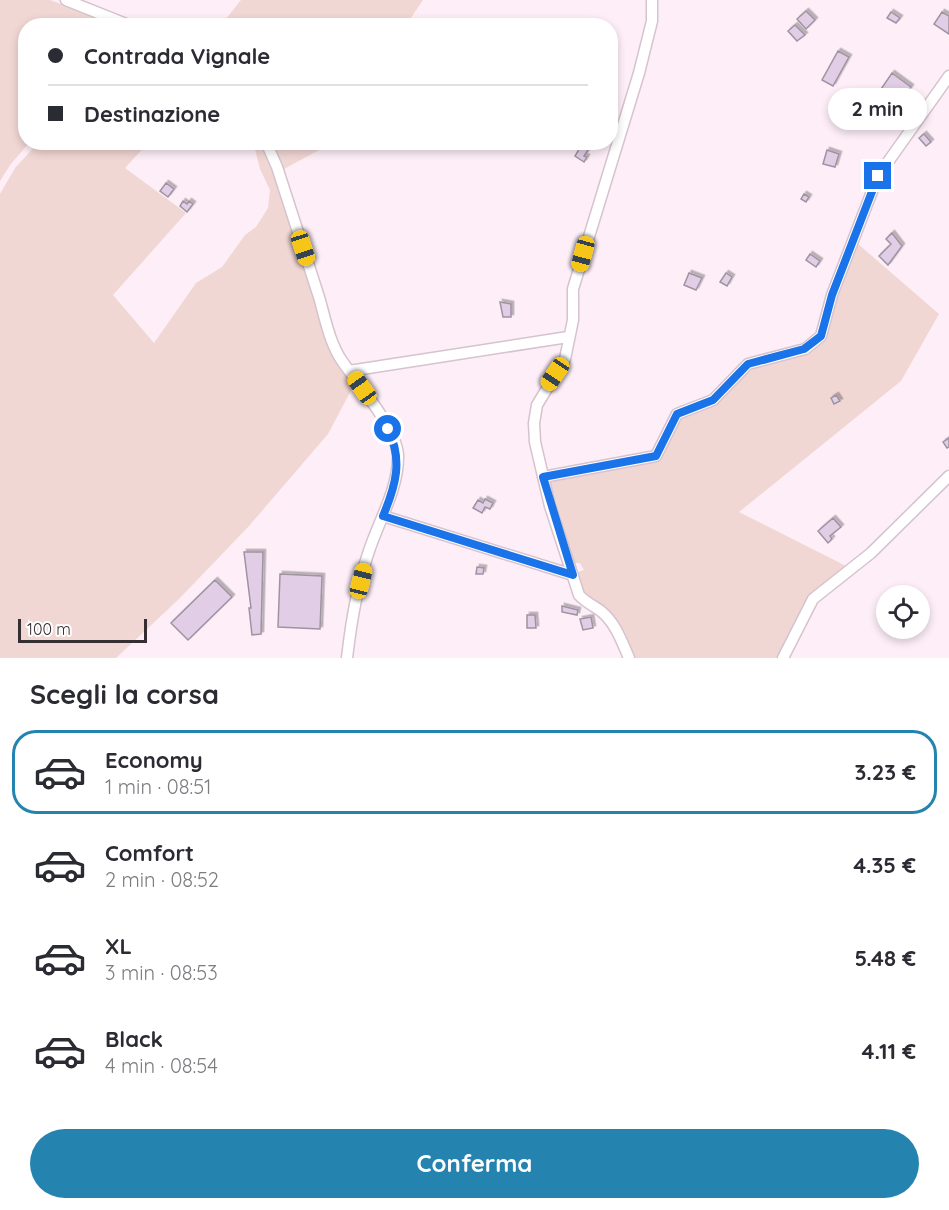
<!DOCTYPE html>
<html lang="it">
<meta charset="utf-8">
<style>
:root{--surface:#fff;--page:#f7f7f7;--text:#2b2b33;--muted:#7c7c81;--line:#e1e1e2;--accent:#2484af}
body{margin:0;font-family:Quicksand,sans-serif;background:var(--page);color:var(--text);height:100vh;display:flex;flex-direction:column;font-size:22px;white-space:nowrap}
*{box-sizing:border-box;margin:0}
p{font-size:20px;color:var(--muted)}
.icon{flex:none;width:33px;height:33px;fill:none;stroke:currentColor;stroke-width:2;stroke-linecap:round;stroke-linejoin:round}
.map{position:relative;height:658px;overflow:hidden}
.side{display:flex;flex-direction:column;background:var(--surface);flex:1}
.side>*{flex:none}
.banner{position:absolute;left:18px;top:18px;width:600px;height:132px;border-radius:24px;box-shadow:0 3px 9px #0003;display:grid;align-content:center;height:132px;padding:0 30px;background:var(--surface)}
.controls{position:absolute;left:876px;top:585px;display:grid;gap:12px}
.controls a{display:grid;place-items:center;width:54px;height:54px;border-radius:50%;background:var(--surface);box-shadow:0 3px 9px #0003;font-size:30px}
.scale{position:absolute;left:18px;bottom:15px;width:129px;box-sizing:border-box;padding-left:6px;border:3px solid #352f33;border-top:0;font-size:16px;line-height:21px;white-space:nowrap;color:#352f33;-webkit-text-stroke:4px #fff;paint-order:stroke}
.end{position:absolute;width:27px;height:27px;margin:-14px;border:8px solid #1a73e8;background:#fff;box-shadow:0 0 0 3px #fff}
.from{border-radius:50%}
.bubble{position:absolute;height:42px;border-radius:21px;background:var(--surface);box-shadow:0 3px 9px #0003;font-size:20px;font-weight:700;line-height:42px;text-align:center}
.car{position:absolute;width:18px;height:36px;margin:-18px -9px;border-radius:8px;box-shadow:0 0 4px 2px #0007;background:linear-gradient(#f5c518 24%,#345 0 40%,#f5c518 0 76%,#345 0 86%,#f5c518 0)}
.banner b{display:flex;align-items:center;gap:21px;height:57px;font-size:22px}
.banner b+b{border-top:2px solid var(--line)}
.banner i{width:15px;height:15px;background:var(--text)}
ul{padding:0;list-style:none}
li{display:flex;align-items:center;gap:18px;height:84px;margin:0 12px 9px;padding:0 18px;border:3px solid transparent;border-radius:24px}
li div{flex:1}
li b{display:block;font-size:22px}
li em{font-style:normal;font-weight:700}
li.selected{border-color:var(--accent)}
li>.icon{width:54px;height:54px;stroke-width:1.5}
h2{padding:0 30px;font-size:27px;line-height:72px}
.primary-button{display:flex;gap:12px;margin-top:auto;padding:12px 30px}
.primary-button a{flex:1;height:69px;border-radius:36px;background:var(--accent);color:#fff;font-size:24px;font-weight:700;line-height:69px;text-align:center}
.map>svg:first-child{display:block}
.green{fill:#f1d7d4}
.building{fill:#e2cde6;stroke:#9e93a1;stroke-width:1.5;filter:url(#shadow)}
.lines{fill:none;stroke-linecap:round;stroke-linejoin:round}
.minor-casing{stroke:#d5c3cd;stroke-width:13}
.minor{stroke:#fff;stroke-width:10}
.route{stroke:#1a73e8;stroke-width:8}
</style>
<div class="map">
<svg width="949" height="658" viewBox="0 0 949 658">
<defs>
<filter id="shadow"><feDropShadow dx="2.5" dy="-2.5" stdDeviation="0" flood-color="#0004"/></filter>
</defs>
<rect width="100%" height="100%" fill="#fdeef7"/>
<!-- green -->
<path class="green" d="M0,0h50l69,25 -93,1v116l3,1 -19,22 -10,16z
M241,0h182l-17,25h-185z
M38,143h110l-23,25 61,45 -73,82 41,48 42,-60 26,-16 23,-32 11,-8 12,-19 2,-18 -10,-21 -6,-24 -4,-2h10l15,28 50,164 30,48 -27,51 -79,92 -70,73 -63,59h-116v-464l15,-26z
M272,143h60l-48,26z
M858,244l81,70 -38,67 -162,131 109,55 -37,30 -31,61h-145l-14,-30 -11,-16 -23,-15 -7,-10 -4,-14 8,-3 -4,-7h-7l-3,-3 -20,-79 108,-23 22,-41 37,-14 34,-38 72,-28 12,-42z"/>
<!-- building -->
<path class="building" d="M806,11l9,9 -9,9 -9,-10z
M891,12l9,6 -4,5 -9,-5z
M942,12l7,4v18l-15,-10z
M795,25l10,10 -8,6 -9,-10z
M838,51l11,6 -16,29 -11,-6z
M892,73l19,14 -13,19 -19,-14z
M924,134l7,8 -5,4 -7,-8z
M581,146l7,4 -4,6 3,1 -3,5 -9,-6z
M827,150l12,4 -4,13 -12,-3z
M166,183l8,6 -6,8 -8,-6z
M804,194l5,3 -3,5 -5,-3z
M183,201l4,3 2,-3 4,3 -6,8 -7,-6z
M892,233l10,13 -14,19 -9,-9 12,-12 -5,-5z
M810,254l10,7 -4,6 -10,-7z
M689,273l13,5 -6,12 -12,-5z
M726,273l6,4 -5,9 -7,-4z
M500,302l11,2v13h-8z
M836,395l4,6 -6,3 -3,-6z
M949,438v9l-2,1 -4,-6z
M485,499l8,4 -3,6 -5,-2 -3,6 -9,-5 5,-8 5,3z
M833,518l8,9 -11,9 2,3 -4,4 -10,-12z
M244,552h19l-2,82 -9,1 -3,-27h2z
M477,567l7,1 -1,6h-7z
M280,574l42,2 -2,53 -42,-2z
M215,580l17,17 -44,43 -17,-17z
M562,606l16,4 -1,5 -15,-3z
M527,615h8l1,13h-9z
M591,617l2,11 -10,2 -3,-11z"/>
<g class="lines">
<!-- minor casing -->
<g class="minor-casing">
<path id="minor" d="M66,0l65,26
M266,142l11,25c14,43 28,87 42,130 6,21 11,47 23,64 16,23 54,67 56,94 1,33 -19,65 -29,96 -12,34 -18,72 -22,107
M349,371l219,-34
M543,477l113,-21 21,-42 36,-14 35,-36 57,-15 16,-13 11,-41 46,-119 71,-100
M383,516l190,59
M629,658c-7,-16 -13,-34 -27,-46 -7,-6 -16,-9 -23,-17l-29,-89 -15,-64 -1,-19 3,-18 28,-46 8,-39v-31l66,-216 13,-52v-21
M783,658l30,-59 58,-46 78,-77"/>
</g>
<!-- minor -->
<use href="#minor" class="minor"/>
</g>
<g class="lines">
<!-- route -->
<path class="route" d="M388,429c15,31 8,56 -5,87l190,59 -30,-98 113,-21 21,-42 36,-14 35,-36 56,-15 17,-13 11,-41 46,-119"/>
</g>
</svg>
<div class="controls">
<a><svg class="icon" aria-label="locate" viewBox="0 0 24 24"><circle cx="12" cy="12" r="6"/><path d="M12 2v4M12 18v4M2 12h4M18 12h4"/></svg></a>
</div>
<div class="scale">100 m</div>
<i class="end from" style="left:388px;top:429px"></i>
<i class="end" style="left:878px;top:176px"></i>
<div class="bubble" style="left:828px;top:88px;width:99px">2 min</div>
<i class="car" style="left:303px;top:248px;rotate:162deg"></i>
<i class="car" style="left:583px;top:254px;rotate:195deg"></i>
<i class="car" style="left:555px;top:374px;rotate:214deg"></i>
<i class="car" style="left:362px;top:388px;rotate:325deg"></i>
<i class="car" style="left:361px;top:581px;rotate:14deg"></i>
<div class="banner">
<b><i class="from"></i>Contrada Vignale</b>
<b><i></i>Destinazione</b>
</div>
</div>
<section class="side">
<h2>Scegli la corsa</h2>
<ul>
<li class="selected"><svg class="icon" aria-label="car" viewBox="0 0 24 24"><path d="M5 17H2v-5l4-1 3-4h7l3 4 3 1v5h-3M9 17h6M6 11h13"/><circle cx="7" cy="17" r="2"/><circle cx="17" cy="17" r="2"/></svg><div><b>Economy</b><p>1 min · 08:51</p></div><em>3.23 €</em></li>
<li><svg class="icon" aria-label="car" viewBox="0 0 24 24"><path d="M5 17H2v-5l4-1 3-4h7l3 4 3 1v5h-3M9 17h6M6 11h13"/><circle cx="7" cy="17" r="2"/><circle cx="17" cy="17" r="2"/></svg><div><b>Comfort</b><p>2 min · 08:52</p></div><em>4.35 €</em></li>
<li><svg class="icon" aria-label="car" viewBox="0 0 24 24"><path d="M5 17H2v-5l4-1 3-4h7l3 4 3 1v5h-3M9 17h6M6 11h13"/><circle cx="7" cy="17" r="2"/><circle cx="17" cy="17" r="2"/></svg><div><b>XL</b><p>3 min · 08:53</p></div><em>5.48 €</em></li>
<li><svg class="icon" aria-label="car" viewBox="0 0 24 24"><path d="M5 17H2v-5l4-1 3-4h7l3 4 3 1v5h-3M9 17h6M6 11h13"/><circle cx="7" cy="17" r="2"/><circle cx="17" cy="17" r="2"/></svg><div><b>Black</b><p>4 min · 08:54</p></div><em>4.11 €</em></li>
</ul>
<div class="primary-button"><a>Conferma</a></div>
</section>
